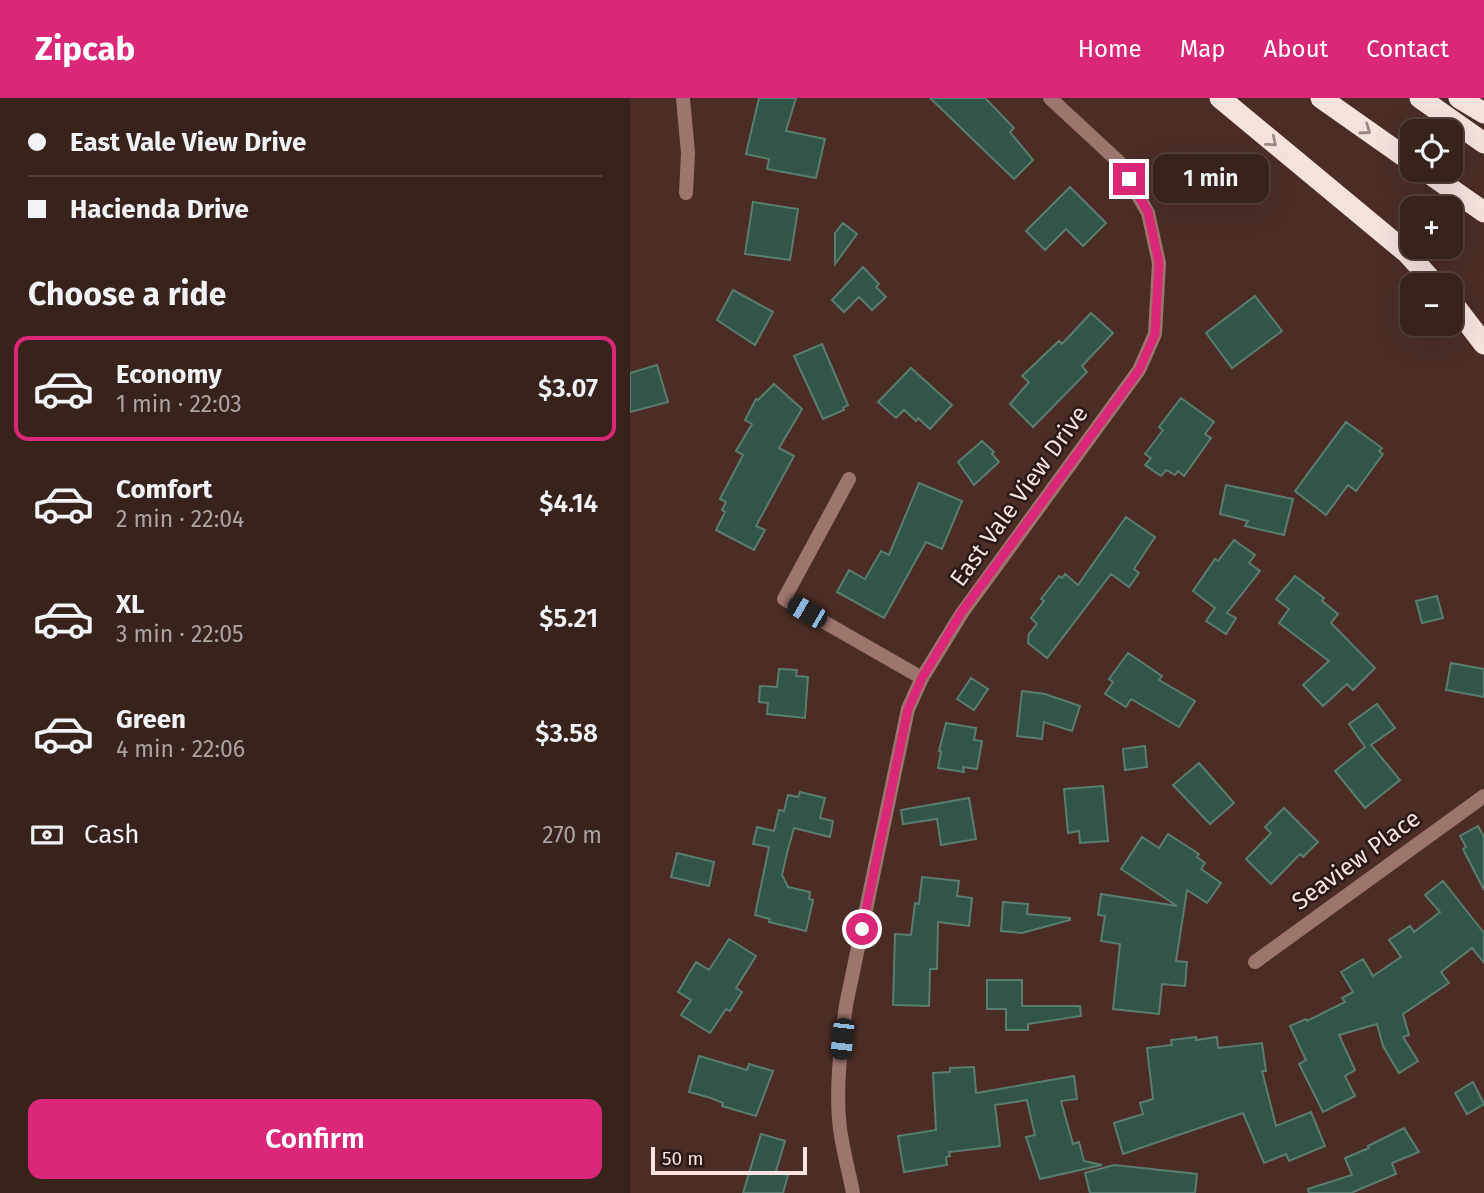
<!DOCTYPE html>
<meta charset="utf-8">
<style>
:root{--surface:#38221c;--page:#3f2a25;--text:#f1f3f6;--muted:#aba4a3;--line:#523f3b;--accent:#db2777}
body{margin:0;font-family:"Fira Sans",sans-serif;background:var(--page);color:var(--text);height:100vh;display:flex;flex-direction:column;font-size:26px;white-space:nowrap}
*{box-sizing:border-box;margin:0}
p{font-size:23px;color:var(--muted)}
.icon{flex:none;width:38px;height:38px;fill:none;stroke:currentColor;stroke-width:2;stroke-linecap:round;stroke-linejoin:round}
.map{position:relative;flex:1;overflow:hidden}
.side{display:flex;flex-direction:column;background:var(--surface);width:630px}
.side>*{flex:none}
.banner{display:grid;align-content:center;height:154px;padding:0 28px;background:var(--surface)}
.fabs{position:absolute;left:770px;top:21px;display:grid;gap:14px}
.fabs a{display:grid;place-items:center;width:63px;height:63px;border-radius:14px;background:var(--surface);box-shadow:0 7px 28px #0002,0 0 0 2px var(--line);font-size:35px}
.scale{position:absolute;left:21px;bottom:18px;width:156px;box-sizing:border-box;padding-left:7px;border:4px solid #f8e3de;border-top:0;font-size:19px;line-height:24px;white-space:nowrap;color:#f8e3de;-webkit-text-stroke:5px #281916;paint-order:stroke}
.end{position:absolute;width:32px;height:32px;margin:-16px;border:9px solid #db2777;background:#fff;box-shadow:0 0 0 4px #fff}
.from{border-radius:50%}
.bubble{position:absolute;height:49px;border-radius:14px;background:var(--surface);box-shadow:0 7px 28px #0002,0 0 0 2px var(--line);font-size:23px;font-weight:600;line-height:49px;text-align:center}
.car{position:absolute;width:21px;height:42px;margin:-21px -10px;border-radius:9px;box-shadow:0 0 5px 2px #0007;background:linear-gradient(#222 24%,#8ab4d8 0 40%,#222 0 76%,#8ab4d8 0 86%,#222 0)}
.banner b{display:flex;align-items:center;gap:24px;height:66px;font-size:26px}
.banner b+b{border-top:2px solid var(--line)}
.banner i{width:18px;height:18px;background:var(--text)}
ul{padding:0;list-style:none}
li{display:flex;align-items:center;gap:21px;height:105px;margin:0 14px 10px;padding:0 14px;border:4px solid transparent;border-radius:14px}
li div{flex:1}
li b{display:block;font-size:26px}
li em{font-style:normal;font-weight:600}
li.current{border-color:var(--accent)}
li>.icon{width:63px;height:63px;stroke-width:1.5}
h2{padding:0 28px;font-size:32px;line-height:84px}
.pay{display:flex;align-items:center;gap:18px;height:77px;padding:0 28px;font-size:26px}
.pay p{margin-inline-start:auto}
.action{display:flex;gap:14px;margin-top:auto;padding:14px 28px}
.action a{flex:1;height:80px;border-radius:14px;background:var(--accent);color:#fff;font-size:28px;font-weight:600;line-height:80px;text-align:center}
header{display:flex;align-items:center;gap:42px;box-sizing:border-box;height:98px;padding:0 35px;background:var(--accent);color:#fff}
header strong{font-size:33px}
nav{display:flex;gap:38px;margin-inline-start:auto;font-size:24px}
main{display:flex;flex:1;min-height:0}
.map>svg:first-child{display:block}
.building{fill:#315547;stroke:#597e70;stroke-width:2}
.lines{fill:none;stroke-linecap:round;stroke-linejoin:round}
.minor{stroke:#9c756d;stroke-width:14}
.tertiary{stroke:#9c756d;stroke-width:14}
.motorway{stroke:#f5e2dd;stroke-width:21}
.oneway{stroke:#998883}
.route{stroke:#db2777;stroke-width:9}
.labels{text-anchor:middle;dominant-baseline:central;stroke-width:5;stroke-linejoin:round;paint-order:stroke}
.street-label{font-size:24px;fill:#f8e3de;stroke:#281916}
</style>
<header>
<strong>Zipcab</strong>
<nav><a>Home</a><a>Map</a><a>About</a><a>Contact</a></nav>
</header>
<main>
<section class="side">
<div class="banner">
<b><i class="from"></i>East Vale View Drive</b>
<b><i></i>Hacienda Drive</b>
</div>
<h2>Choose a ride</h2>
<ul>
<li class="current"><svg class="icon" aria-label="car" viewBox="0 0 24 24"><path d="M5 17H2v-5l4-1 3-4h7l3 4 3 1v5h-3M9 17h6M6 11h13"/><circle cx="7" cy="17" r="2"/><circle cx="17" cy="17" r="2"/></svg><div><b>Economy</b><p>1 min · 22:03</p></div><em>$3.07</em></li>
<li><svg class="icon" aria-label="car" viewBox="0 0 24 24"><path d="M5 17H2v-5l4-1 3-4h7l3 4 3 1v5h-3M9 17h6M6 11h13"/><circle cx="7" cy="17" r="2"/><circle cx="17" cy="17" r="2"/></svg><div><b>Comfort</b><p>2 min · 22:04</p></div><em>$4.14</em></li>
<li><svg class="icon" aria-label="car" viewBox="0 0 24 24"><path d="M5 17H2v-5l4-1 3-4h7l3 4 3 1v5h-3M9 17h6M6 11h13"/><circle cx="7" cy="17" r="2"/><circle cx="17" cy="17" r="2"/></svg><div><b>XL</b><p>3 min · 22:05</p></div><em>$5.21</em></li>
<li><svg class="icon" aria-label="car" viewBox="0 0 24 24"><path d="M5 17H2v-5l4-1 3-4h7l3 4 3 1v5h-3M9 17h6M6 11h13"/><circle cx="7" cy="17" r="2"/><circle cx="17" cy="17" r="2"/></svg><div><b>Green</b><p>4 min · 22:06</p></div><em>$3.58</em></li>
</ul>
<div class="pay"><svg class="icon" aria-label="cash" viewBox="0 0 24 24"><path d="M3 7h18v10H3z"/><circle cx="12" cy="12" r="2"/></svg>Cash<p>270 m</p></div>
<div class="action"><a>Confirm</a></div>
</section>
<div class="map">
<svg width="854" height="1095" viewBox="0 0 854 1095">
<rect width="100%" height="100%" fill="#4b2d26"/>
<!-- building -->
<path class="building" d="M129,0h37l-10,33 39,8 -9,39 -49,-9 2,-10 -23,-5z
M300,0h55l29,30 -4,4 23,28 -19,19z
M440,89l36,36 -23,23 -17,-17 -21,21 -19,-19z
M123,104l45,7 -8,51 -45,-6z
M213,125l14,11 -22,30v-31z
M233,169l16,17 -3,3 10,10 -14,13 -13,-13 -15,15 -12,-12z
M103,192l40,22 -18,33 -38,-25z
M625,198l27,35 -50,37 -26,-35z
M461,215l22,20 -31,33 5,6 -54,55 -23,-23 19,-22 -7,-6 37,-35 3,3z
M192,246l26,61 -5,3 1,2 -21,9 -29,-63z
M27,267l11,37 -38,10v-39z
M281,270l41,37 -22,24 -12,-11 -2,3 -12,-11 -8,8 -18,-16z
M144,286l28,25 -23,39 15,8 -38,70 9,4 -11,20 -38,-20 9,-18 -3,-2 4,-8 -6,-3 23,-44 -7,-4 16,-27 -7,-4 11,-21 2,1z
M551,300l33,24 -9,12 6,4 -27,38 -6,-5 -3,4 -9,-5 -5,6 -16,-11 6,-7 -6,-4 18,-24 -4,-3z
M716,324l36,26 -3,3 4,3 -27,37 -8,-6 -22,30 -31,-24z
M352,343l12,11 -2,2 7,8 -25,23 -16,-23z
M289,385l43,18 -20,48 -16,-7 -42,76 -47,-26 12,-22 16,9 16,-28 8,4z
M596,387l67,14 -9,36 -39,-9 3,-5 -28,-7z
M496,419l29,20 -21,32 5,4 -10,14 -18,-13 -64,84 -19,-15 1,-9 8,-10 -6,-6 13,-17 -3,-2 18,-23 3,2 3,-4 13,11z
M604,442l21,15 -6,8 11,8 -33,42 9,5 -10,16 -20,-13 9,-13 -22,-17 22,-32 3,2z
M665,478l29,22 -2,3 16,13 -7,9 44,45 -22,22 -6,-6 -24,22 -20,-21 26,-24 -50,-38 10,-14 -13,-10z
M807,498l6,22 -21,5 -6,-22z
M498,555l34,23 -3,4 36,21 -16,26 -48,-28 -5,8 -21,-13 8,-12 -4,-3z
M821,565l33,6v28l-38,-7z
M149,571l18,1 -1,6 12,1 -3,41 -38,-4 1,-11 -9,-1 1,-16 17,1z
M341,580l17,11 -14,21 -17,-11z
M392,593l23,3 35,12 -8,25 -28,-9 -2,17 -25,-3z
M747,606l18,24 -24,17 29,35 -35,28 -30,-37 30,-24 -16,-23z
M316,625l30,5 -2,12 8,1 -5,28 -14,-2 1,5 -26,-4 3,-16 -2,-1z
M515,648l2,21 -22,3 -2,-21z
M569,665l35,40 -24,21 -37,-39z
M473,688l5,55 -28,2 -1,-12 -11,2 -4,-44z
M170,694l25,6 -5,20 13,3 -3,16 -36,-9 -7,25 -5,22 6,12 22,5 -1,7 4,1 -7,31 -37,-9 1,-3 -15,-4 14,-68 -16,-3 4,-17 17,4 5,-21 5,1 4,-16 10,2z
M339,700l7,41 -35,6 -4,-26 -34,5 -2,-14z
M654,710l34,34 -15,15 -3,-3 -29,30 -25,-25 25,-26 -6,-6z
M848,728l6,11v53l-21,-41 3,-2 -6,-11z
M538,736l31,20 -2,3 8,6 -4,6 20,14 -14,20 -20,-13 -11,71 11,1 -2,24 -23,-2 -3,30 -46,-5 7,-65 -19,-3 4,-25 -7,-1 3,-21 76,12 -56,-37 21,-32 17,11z
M47,755l37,9 -5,24 -38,-9z
M292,779l37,4 -2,15 15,2 -3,28 -31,-4 -1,47h-7l-1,37 -36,-1 2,-71 16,1 4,-32 4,1z
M813,783l41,52v30l-12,-15 -31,24 8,11 -46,31 6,21 -6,2 15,24 -19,12 -16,-27 -6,-22 -38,11 16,35 -10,6 10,20 -32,16 -24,-48 7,-4 -16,-34 16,-7 1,2 38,-19 -3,-4 11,-6 -12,-20 22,-13 10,17 28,-19 -12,-17 21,-14 4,6 26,-20 -15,-17z
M373,804l25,2 -1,10 43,4v2l-48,13 -21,-2z
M99,841l27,17 -20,32 6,4 -12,19 -4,-2 -16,24 -29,-18 10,-15 -13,-8 18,-30 13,8z
M357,882h35v26h58l1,10 -53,8v6h-22v-21h-19z
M566,939v3l21,-3 1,11 44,-5 4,28h-4l14,55 35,-14 14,34 -36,15 -3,-7 -22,9 -21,-50 -120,41 -9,-31 29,-9 -3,-11 13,-4 -6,-51 25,-3 -1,-5z
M69,958l48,14 2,-6 24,7 -17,45 -34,-10 1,-3 -12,-5 -22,-6z
M344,969l2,26 98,-17 3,23 -16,2 12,43 6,-2 5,19 18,4 -62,14 -14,-42 9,-2 -8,-35 -32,5 5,41 -51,6 1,4 -4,1 1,8 -43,7 -6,-36 38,-6 -3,-57 17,-1v-4z
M843,984l11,22 -17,10 -12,-21z
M774,1030l15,24 -27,11 4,11 -45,19h-42l-1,-4 44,-14 -7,-17 24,-10 -1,-2z
M131,1036l24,7 -9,30 12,4 -5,18h-40z
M484,1067l83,9 -2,19h-105l-5,-20z"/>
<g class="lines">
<!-- minor -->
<path class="minor" d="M53,0l5,55 -2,40
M219,381l-65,120 138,79
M625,864l229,-166"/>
<!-- tertiary -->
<path class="tertiary" d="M223,1095c-4,-21 -10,-42 -13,-64 -5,-40 1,-83 6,-124l62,-296 14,-31 40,-65 177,-243 16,-36 4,-71 -11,-50 -29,-51 -69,-64"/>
<!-- motorway -->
<path class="motorway" d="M590,0l187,155 29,32
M691,0l91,64
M790,0l64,45
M829,0l25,15
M794,72l60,42
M821,203l33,43"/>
</g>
<!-- one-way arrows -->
<defs><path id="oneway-chevron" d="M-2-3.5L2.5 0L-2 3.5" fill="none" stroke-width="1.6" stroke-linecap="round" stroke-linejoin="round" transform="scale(1.75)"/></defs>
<g class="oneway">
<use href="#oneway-chevron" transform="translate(736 32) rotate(35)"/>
<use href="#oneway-chevron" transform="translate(642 44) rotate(40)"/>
</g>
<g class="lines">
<!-- route -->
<path class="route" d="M232,831l46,-220 14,-31 39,-65 178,-243 16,-36 4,-71 -11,-51 -19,-33"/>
</g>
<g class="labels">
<!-- street labels -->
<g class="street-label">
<text transform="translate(389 398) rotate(-54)">East Vale View Drive</text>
<text transform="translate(726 762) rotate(-36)">Seaview Place</text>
</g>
</g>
</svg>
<div class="fabs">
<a><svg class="icon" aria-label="locate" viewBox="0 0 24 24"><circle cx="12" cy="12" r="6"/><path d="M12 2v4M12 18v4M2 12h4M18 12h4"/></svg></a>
<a>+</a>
<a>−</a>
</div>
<div class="scale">50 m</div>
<i class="end from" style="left:232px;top:831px"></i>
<i class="end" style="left:499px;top:81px"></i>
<div class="bubble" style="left:523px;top:56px;width:116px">1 min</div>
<i class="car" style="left:177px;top:514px;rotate:300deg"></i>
<i class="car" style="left:212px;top:941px;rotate:186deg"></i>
</div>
</main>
